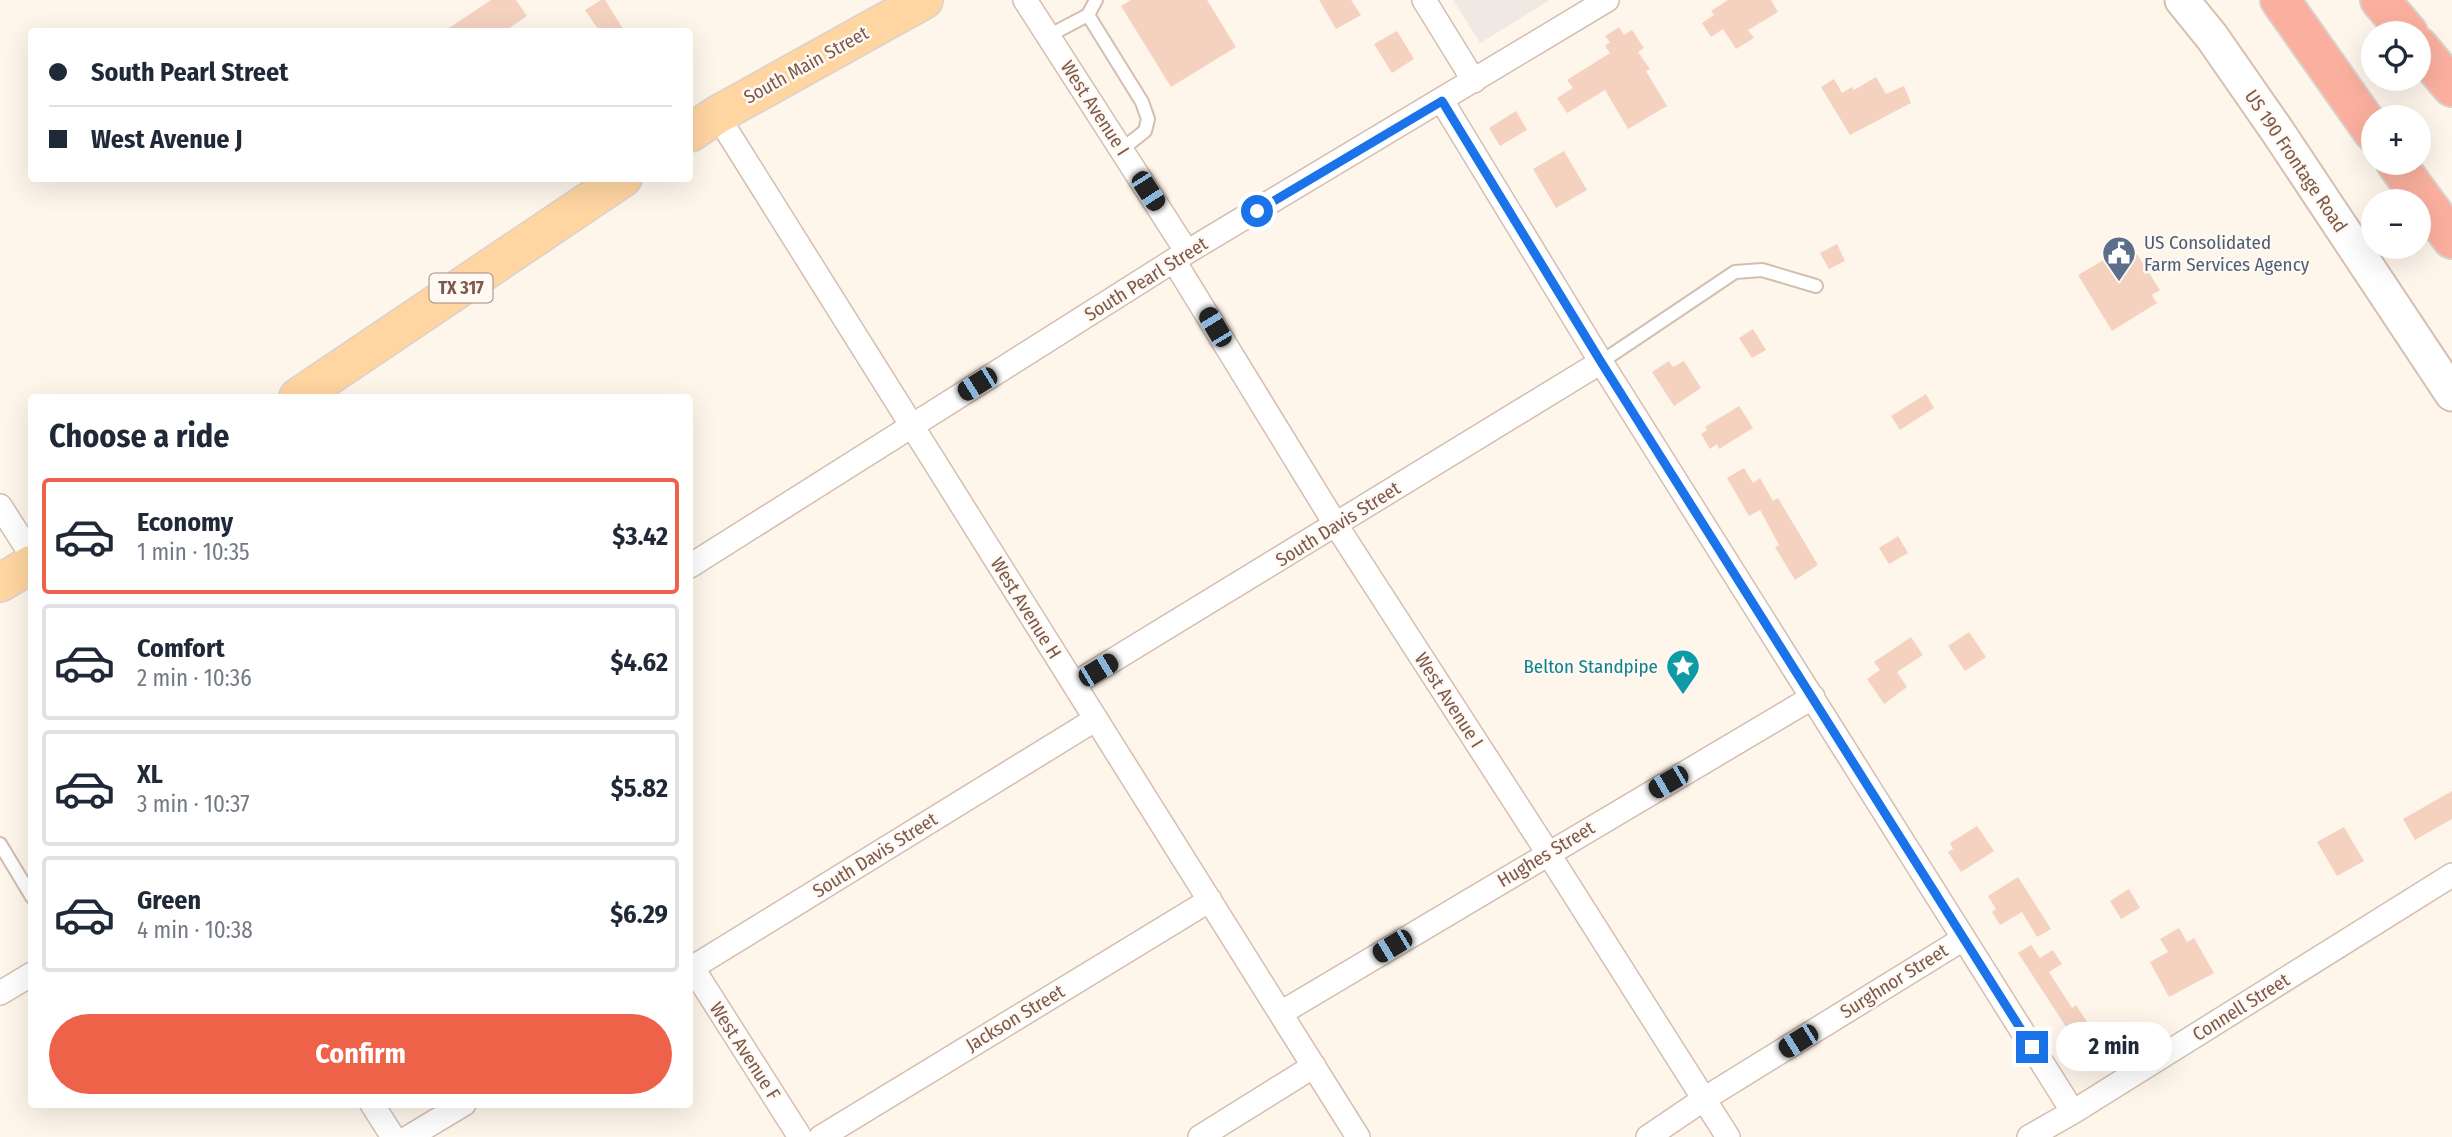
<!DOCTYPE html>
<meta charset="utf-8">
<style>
:root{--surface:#fff;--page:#f6f6f7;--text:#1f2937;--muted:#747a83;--line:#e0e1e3;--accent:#ee6249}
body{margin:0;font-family:"Fira Sans Condensed",sans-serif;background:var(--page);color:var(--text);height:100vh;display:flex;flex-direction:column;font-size:26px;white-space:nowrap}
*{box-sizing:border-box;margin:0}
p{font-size:23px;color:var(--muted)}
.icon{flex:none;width:38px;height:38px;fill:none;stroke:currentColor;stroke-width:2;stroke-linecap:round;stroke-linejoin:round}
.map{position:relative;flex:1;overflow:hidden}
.sheet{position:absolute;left:28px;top:394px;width:665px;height:714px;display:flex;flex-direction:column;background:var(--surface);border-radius:7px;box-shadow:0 7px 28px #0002}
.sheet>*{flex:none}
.hud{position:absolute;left:28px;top:28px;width:665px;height:154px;border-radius:7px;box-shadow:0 7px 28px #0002;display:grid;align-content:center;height:154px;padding:0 21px;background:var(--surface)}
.controls{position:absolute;left:2361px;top:21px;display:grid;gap:14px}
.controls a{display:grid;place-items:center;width:70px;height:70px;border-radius:50%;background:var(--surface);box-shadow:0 7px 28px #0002;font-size:35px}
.end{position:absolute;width:32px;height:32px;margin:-16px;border:9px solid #1a73e8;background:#fff;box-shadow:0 0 0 4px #fff}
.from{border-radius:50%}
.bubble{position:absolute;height:49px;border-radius:24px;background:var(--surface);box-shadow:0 7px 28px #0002;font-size:23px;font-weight:700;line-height:49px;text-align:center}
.car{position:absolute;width:21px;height:42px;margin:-21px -10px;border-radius:9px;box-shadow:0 0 5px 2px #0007;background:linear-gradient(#222 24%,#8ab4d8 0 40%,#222 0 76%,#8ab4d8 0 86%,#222 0)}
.hud b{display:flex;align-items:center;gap:24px;height:66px;font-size:26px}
.hud b+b{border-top:2px solid var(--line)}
.hud i{width:18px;height:18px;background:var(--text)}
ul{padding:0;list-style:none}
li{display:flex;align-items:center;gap:21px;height:116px;margin:0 14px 10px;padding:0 7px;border:4px solid var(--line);border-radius:7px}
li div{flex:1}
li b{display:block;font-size:26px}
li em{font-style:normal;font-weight:700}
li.selected{border-color:var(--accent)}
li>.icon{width:63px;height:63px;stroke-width:1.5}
h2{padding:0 21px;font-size:32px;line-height:84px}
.primary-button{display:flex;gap:14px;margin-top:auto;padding:14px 21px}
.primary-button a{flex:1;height:80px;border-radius:42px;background:var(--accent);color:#fff;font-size:28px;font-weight:700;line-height:80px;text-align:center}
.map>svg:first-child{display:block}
.industrial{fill:#efe8e3}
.building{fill:#f5d2c0}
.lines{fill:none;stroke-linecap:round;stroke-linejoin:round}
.lane-casing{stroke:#d4beb1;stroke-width:16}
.street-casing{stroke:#d4beb1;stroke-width:26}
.secondary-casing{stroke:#d8beae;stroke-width:37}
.primary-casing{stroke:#dad1cd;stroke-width:40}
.highway-casing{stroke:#dad1cd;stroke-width:42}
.lane{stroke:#fff;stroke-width:12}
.street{stroke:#fff;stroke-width:23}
.secondary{stroke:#fff;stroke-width:33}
.primary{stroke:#ffd5a1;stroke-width:37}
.highway{stroke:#fbb09f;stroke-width:38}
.route{stroke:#1a73e8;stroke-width:9}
.labels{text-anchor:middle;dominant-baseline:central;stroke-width:5;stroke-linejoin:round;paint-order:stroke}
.shield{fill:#fff9f3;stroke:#a3897d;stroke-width:2}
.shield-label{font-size:18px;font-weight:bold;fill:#7c594b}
.street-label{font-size:19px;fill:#7c594b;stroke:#fff9f3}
.service-label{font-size:19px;fill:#4e5e75;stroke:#fff9f3;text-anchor:start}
.culture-label{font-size:19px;fill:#0d838f;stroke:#fff9f3;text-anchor:end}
</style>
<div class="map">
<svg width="2452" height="1137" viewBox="0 0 2452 1137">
<rect width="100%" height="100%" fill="#fef5eb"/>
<!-- industrial -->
<path class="industrial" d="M1453,0h97l-70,43z"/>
<!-- building -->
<path class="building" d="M491,0h25l11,16 -24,16h-60z
M601,0h4l20,32h-25l-15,-22z
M1131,0h76l29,47 -65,40 -50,-81z
M1319,0h32l10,15 -25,14z
M1728,0h43l7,12 -30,18 6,8 -18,11 -13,-20 -12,8 -9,-14 12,-8 -3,-4z
M1619,27l5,8 8,-5 12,18 -6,4 12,17 -4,2 21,35 -39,23 -23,-39 -38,23 -10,-15 16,-10 -6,-8 43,-27 -5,-7 5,-4 -5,-6z
M1397,31l17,28 -22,14 -18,-29z
M1876,77l10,17 18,-8 7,17 -61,32 -29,-48 13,-8 8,14 10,-6 2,3z
M1516,111l11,19 -27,16 -11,-18z
M1564,151l23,39 -31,18 -23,-39z
M1837,244l8,17 -16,8 -9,-16z
M2126,247l6,10 5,-3 23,36 -8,5 5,8 -45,28 -34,-56z
M1753,329l13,21 -14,8 -13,-20z
M1669,361l4,6 11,-6 17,27 -27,18 -22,-34z
M1926,394l8,14 -34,22 -9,-14z
M1739,406l14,22 -34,21 -2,-5 -7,5 -9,-15 6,-4 -2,-3z
M1744,468l9,15 7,-5 13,23 5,-3 40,67 -23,15 -20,-33 4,-2 -19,-35 -11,6 -22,-38z
M1898,536l10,17 -19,11 -10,-16z
M1969,632l17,25 -21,14 -17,-25z
M1911,637l12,18 -26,17 10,15 -23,17 -17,-25 13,-9 -6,-8z
M2452,791v28l-37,21 -12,-21z
M1977,826l17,25 -33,21 -13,-20 5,-3 -3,-6z
M2344,827l20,34 -27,15 -20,-34z
M2018,877l33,52 -14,8 -15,-25 -22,13 -8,-13 4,-3 -8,-13z
M2129,889l11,19 -19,11 -11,-18z
M2179,928l8,14 7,-4 20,35 -45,24 -19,-35 18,-10 -8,-13z
M2031,945l9,13 13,-8 9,14 -13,8 23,36 4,-3 26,40 -17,11 -67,-103z"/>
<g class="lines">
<!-- lane casing -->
<g class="lane-casing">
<path id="lane" d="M1096,0l-8,15 54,87 6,17 -3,12 -24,19
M1048,36l40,-21
M1601,362l134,-90 27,-2 54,16
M0,844l32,53"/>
</g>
<!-- street casing -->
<g class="street-casing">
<path id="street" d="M1025,0l162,252
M1424,0l50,81
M1442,101l159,261 472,750
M717,115l641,1022
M1174,261l162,264 212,328 180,284
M0,506l32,50
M690,566l497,-314 420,-252
M1074,684l527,-322
M690,964l110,173
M690,969l406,-250
M0,993l32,-19
M1281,1013l532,-316
M372,1104l21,33
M409,1137l55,-33
M821,1137l389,-237
M1200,1137l114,-71
M1648,1137l56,-38 259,-160
M2029,1137l44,-25 379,-237"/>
</g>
<!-- secondary casing -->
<g class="secondary-casing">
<path id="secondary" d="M2182,0l30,37 66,95 174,262"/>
</g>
<!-- primary casing -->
<g class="primary-casing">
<path id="primary" d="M690,133l27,-18 207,-115
M298,397l325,-219
M0,583l32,-19"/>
</g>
<!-- highway casing -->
<g class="highway-casing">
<path id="highway" d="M2280,0l93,132
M2380,0l28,33
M2418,46l34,41
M2396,163l56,76"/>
</g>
<!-- lane -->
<use href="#lane" class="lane"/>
<!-- street -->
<use href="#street" class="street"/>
<!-- secondary -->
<use href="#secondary" class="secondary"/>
<!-- primary -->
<use href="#primary" class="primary"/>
<!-- highway -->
<use href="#highway" class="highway"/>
</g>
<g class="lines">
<!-- route -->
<path class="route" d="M1257,211l185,-110 159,261 431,685"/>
</g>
<!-- icons -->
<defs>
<g id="civic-pin" transform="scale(1.75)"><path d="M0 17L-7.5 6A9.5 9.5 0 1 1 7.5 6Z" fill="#5c6f8a" stroke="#fff9f3"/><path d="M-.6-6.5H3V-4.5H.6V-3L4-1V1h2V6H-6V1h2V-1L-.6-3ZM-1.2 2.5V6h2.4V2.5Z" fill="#fff"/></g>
<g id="sight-pin" transform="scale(1.75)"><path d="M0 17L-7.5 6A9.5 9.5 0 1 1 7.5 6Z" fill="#0f9aa8" stroke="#fff9f3"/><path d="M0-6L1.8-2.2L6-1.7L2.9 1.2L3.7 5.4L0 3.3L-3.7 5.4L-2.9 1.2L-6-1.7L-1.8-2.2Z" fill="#fff"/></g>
</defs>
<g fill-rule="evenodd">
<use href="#civic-pin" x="2119" y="253"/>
<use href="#sight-pin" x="1683" y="666"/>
</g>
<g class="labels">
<!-- shield labels -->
<rect class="shield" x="429.5" y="273.5" width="63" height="29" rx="5"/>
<g class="shield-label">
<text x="461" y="288">TX 317</text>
</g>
<!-- street labels -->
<g class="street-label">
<text transform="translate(806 65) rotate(-29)">South Main Street</text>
<text transform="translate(1095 108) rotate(57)">West Avenue I</text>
<text transform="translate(2296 161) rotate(56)">US 190 Frontage Road</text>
<text transform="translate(1146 279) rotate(-32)">South Pearl Street</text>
<text transform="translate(1338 524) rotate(-32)">South Davis Street</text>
<text transform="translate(1026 608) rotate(58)">West Avenue H</text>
<text transform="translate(1449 700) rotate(57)">West Avenue I</text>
<text transform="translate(1546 854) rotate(-31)">Hughes Street</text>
<text transform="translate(875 855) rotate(-32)">South Davis Street</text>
<text transform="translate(1894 981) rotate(-32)">Surghnor Street</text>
<text transform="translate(2241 1007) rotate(-32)">Connell Street</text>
<text transform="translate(1015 1018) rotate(-31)">Jackson Street</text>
<text transform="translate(745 1051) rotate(57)">West Avenue F</text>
</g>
<!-- service labels -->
<g class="service-label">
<text x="2144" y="242">US Consolidated<tspan x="2144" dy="22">Farm Services Agency</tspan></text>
</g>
<!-- culture labels -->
<g class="culture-label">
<text x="1658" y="666">Belton Standpipe</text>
</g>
</g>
</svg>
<div class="controls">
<a><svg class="icon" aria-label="locate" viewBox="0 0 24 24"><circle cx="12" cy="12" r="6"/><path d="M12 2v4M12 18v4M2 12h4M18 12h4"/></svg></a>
<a>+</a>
<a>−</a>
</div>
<i class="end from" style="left:1257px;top:211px"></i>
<i class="end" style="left:2032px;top:1047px"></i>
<div class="bubble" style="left:2056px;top:1022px;width:116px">2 min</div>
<i class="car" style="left:1148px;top:191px;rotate:147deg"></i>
<i class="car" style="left:1215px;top:327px;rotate:329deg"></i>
<i class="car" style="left:977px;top:384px;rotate:238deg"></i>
<i class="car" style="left:1098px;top:670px;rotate:59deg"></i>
<i class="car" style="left:1668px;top:782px;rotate:240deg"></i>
<i class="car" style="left:1392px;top:946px;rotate:239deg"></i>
<i class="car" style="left:1798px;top:1041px;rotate:238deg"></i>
<div class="hud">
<b><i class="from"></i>South Pearl Street</b>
<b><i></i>West Avenue J</b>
</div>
<section class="sheet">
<h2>Choose a ride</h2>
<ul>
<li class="selected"><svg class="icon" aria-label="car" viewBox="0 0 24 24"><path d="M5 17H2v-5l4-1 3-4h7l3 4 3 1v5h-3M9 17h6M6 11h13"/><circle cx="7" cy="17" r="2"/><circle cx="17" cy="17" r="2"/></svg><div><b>Economy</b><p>1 min · 10:35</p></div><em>$3.42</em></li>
<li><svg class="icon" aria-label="car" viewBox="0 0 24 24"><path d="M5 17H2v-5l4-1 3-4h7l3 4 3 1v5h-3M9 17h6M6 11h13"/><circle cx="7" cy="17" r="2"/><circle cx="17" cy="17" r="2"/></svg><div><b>Comfort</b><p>2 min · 10:36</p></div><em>$4.62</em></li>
<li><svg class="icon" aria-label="car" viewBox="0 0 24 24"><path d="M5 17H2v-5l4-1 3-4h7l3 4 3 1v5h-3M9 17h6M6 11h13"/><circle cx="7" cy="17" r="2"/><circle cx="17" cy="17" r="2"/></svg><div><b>XL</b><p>3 min · 10:37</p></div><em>$5.82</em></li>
<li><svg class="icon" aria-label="car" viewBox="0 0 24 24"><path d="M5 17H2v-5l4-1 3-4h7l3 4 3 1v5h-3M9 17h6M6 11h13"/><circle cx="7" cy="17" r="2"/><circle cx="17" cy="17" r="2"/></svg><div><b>Green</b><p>4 min · 10:38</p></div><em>$6.29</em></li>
</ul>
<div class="primary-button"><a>Confirm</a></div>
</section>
</div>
